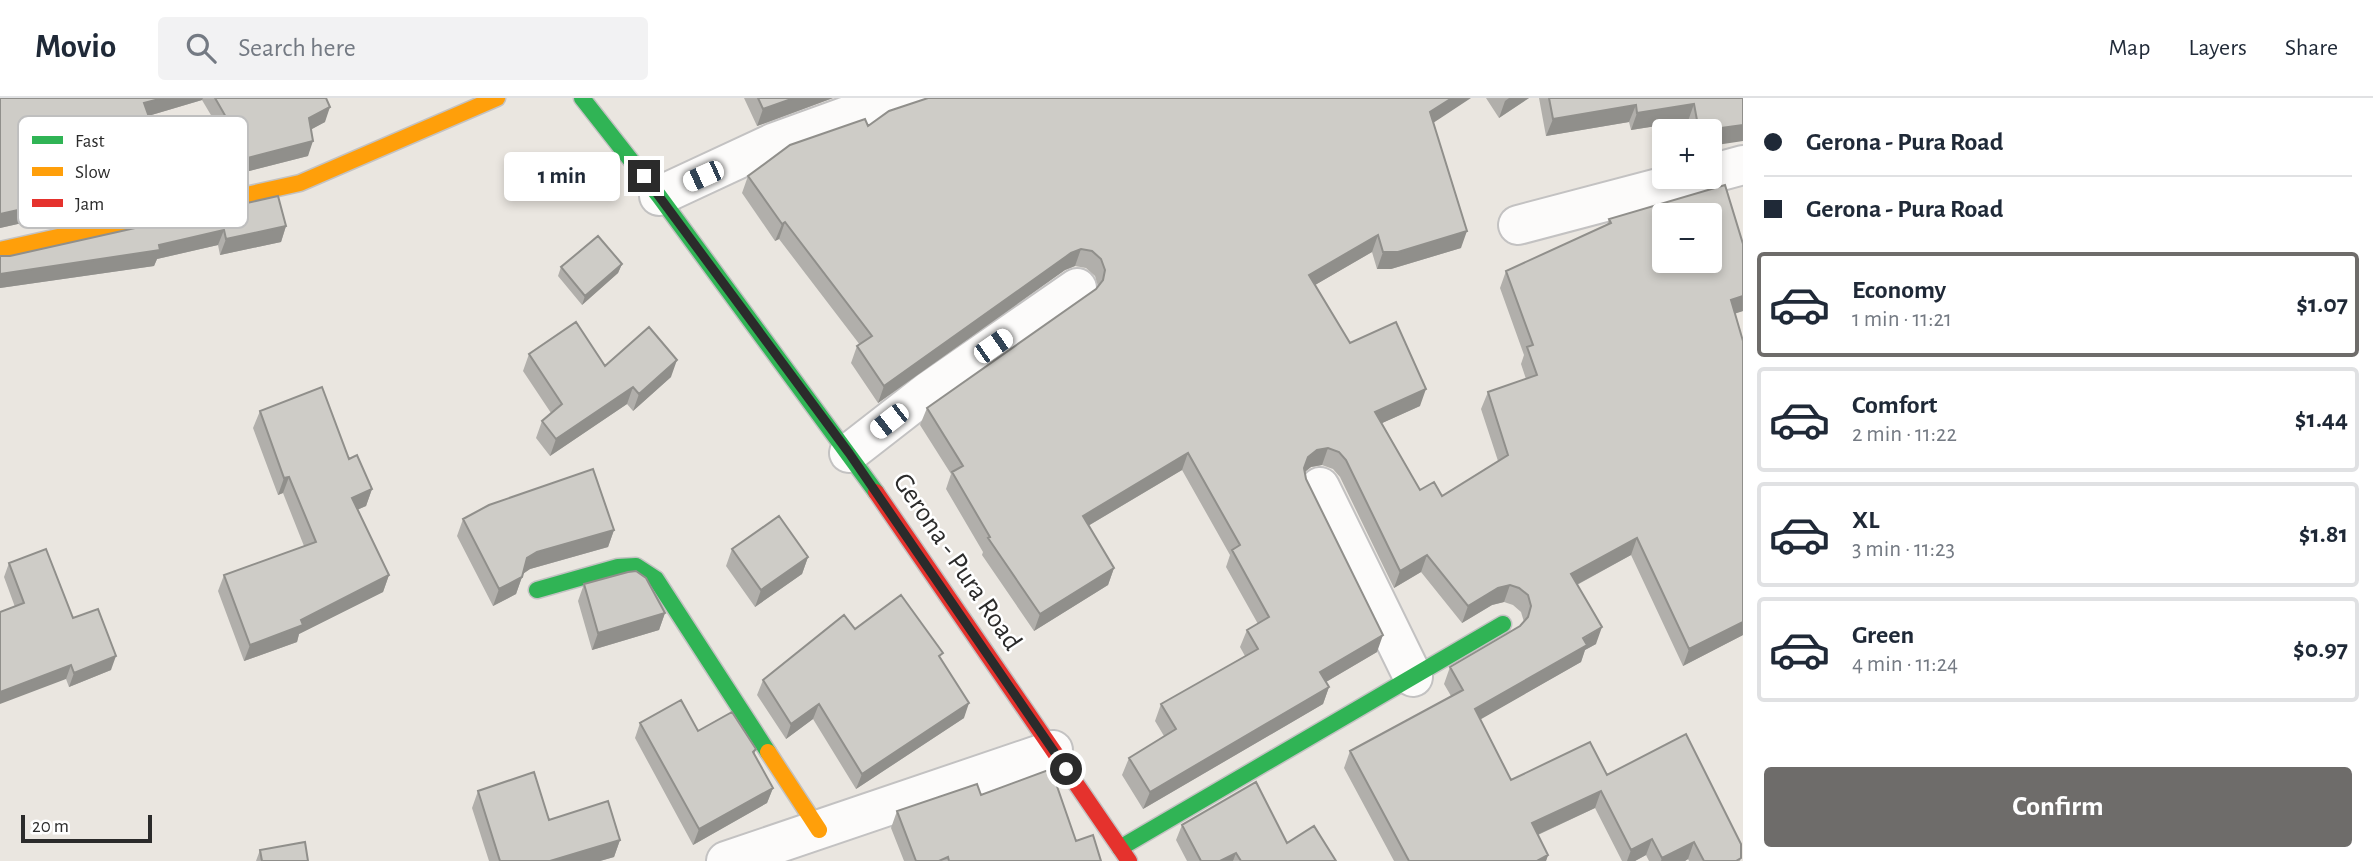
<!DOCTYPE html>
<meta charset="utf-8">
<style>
:root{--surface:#fff;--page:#f2f2f3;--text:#1f2937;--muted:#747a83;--line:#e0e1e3;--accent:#6e6c6a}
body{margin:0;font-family:"Alegreya Sans",sans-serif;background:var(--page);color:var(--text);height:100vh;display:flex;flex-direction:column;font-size:26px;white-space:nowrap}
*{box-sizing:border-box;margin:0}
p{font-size:23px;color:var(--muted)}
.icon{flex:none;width:38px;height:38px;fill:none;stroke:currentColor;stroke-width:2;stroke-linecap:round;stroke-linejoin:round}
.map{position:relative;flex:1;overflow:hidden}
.drawer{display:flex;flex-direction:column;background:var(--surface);width:630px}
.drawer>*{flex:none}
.hud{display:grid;align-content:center;height:154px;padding:0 21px;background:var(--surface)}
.buttons{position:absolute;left:1652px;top:21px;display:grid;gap:14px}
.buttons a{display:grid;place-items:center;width:70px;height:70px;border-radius:7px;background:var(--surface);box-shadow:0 4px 10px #0003;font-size:35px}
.scale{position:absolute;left:21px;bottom:18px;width:131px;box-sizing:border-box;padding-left:7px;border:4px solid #2b2b2b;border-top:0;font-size:19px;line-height:24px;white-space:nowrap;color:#2b2b2b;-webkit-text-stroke:5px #fff;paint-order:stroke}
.end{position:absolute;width:32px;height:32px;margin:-16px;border:9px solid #2b2b2b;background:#fff;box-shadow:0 0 0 4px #fff}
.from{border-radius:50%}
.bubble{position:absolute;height:49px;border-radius:7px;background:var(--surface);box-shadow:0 4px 10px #0003;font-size:23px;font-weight:600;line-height:49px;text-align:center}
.car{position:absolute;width:21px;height:42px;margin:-21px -10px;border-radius:9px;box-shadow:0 0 5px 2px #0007;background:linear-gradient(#fff 24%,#345 0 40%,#fff 0 76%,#345 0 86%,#fff 0)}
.hud b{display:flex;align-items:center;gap:24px;height:66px;font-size:26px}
.hud b+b{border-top:2px solid var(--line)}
.hud i{width:18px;height:18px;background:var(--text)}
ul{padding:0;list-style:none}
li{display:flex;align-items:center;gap:21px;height:105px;margin:0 14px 10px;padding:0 7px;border:4px solid var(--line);border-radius:7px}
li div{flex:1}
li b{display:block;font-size:26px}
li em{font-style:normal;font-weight:600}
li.active{border-color:var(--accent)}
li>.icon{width:63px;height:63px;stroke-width:1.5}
.button{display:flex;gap:14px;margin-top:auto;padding:14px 21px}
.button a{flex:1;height:80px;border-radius:7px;background:var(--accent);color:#fff;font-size:28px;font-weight:600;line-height:80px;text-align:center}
header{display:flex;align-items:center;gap:42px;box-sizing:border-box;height:98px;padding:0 35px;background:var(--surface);border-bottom:2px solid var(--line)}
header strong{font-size:33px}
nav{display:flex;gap:38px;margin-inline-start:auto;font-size:24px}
.search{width:490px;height:63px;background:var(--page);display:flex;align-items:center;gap:18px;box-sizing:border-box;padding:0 24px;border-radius:7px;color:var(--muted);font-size:26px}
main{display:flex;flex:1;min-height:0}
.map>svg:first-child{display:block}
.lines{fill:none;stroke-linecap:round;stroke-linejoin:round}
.street-casing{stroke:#c3c2c2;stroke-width:42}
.fast-casing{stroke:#c3c2c2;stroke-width:19}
.slow-casing{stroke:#c3c2c2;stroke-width:19}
.jam-casing{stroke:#c3c2c2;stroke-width:19}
.street{stroke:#fcfbfa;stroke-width:38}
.fast{stroke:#30b455;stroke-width:16}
.slow{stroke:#ff9f0a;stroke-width:16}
.jam{stroke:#e5322d;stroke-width:16}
.wall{fill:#b1afab}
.shaded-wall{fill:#908f8b}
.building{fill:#ceccc7;stroke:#908f8b;stroke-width:2;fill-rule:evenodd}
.route{stroke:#2b2b2b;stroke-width:9}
.labels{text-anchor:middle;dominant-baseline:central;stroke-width:5;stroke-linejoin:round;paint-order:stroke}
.street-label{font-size:28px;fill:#2b2b2b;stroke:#fff}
.key{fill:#fff;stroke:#bfbfbf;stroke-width:2}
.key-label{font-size:19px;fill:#2b2b2b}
</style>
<header>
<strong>Movio</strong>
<div class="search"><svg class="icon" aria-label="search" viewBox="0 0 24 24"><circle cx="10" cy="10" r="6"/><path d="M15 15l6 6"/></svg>Search here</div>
<nav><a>Map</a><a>Layers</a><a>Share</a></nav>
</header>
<main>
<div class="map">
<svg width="1743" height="763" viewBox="0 0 1743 763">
<rect width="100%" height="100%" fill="#eae6e0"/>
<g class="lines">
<!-- street casing -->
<g class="street-casing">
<path id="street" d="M1710,76l33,-9
M659,98l116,-54 69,-25 66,-19
M1518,127l182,-48
M849,355l81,-63 147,-102
M1320,389l93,190
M726,763l327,-111"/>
</g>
<!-- fast casing -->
<g class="fast-casing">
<path id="fast" d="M582,0l77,98 217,296
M537,492l81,-23 18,-1 20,13 112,173
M1120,750l383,-224"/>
</g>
<!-- slow casing -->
<g class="slow-casing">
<path id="slow" d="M0,152l300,-67 197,-85
M768,654l51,78"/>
</g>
<!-- jam casing -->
<g class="jam-casing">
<path id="jam" d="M876,394l253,369"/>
</g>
<!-- street -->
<use href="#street" class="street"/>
<!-- fast -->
<use href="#fast" class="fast"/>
<!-- slow -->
<use href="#slow" class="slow"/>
<!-- jam -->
<use href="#jam" class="jam"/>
</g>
<!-- wall -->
<path class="wall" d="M0,0h326l-1,24 -14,7 -3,27 -78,20 -9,-44 -19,-32 -54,16 16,75 -164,37z
M744,0h89l-76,28z
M1486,0h43l-30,20z
M1539,0h204l-33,33h-20l-2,-10 -57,9 -2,-8 -83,14z
M1433,25l28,125 -70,21h-14l-5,-17 -57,33 35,58 70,63 -38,17 38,67 22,6 56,-35 -17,-52 7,-17 38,-13 -5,-15 3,-9 -24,-67 6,-17 101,-46 2,-6 134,25v67l-8,2 8,28v294l-60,31 -52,-111 -54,30 19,59 -11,6 -4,12 -101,57 31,61 96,-5 134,83 -1,3h-51l-1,-2 -3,2h-36l-3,-6 -11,6h-13l-27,-53 -57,27 10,20 -2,6h-152l-50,-93 6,-17 101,-55 -7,-12 6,-17 70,-41 4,-4 -3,-10 -8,-7 -9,-3 -12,3 -30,18 -41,-51 -27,16 -54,-111 -7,-8 -11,-4 -11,2 -6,5 1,7 71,173 -51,30 3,5 -6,17 -180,105 -21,-34 7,-17 35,-22 -9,-15 6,-17 84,-48 -5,-9 7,-17 11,-6 -32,-57 4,-12 -48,-85 -94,56 26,42 -6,17 -74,46 -52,-76 1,-3 -37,-63 5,-15 -31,-49 7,-17 169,-119 2,-3 -3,-10 -9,-8 -11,-2 -10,4 -187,133 -27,-40 6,-17 3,-1 -81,-106 -4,2 -33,-48 6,-17 120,-50z
M278,98l8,30 -5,16 -61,13 -2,-10 -61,14 -3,7 -154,22v-32h10z
M622,166l-4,9 -36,32 -24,-29 3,-9z
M529,256l76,12 66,11 -38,34 -6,-7 -77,52 -14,-18 6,-17 9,-8 -28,-42z
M260,313l89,48 23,30 -6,17 -9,4 32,65 -6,17 -84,42 -2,8 -53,19 -26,-70 6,-16 80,-29 -21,-53 -5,2 -25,-67z
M463,421l151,11 -6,17 -78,22 -7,5 -7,20 -23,12 -36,-70z
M732,451l76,8 -6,17 -47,33 -29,-41z
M9,465l64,55 38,52 -42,17 -3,-8 -51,-72 -11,-30z
M584,486l81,29 -6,17 -67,20 -14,-49z
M855,531l86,30 23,59 -108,71 -43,-70 -27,20 -29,-44 6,-15z
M640,625l58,8 58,18 -2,6 19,33 -6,15 -74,42 -58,-107z
M478,693l71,29 71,20 -6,17 -14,4h-111l-17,-53z
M981,697l95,46 25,20h-197l-13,-33 6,-17z
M1182,727l105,18 49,18h-149l-11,-21z
M260,752l48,11h-52z"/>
<!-- shaded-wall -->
<path class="shaded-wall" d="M163,0h40l-1,2 -64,19 6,-16z
M794,0h39l-76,28 6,-17z
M1452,0h19l-47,31 6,-17z
M1509,0h20l-30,20 6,-17z
M1694,6l-6,17 -57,9 6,-17z
M1636,7l-7,17 -83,14 7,-17z
M330,9l-5,15 -22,12 6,-16z
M1743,27v16l-33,5v-15h-9z
M313,43l-5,15 -78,20 6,-15z
M170,78l-6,15 -164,37v-14z
M785,124l-6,17 -4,2 7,-17z
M286,128l-5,16 -61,13 6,-16z
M224,132l-6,15 -61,14 -3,7 -154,22v-14l159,-29z
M1467,133l-6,17 -70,21h-14l6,-17z
M1378,137l-6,17 -69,40 6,-17z
M1081,151l-6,17 -10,4 -187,133 6,-17 187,-133z
M622,166l-4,9 -36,32 3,-9z
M1743,198v15l-18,6 6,-17z
M677,262l-6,17 -38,34 6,-17z
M633,289l-6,17 -77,52 6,-17z
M1426,291l-6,17 -51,23 6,-17z
M1328,350l-6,17 -11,2 -9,7 6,-17 9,-7z
M1188,355l-6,17 -106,63 7,-17z
M289,379l-6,16 -5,2 6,-17z
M372,391l-6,17 -21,9 7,-17z
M614,432l-6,17 -78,22 -9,6 6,-17 10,-6z
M1637,440l-6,17 -66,36 6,-17z
M1427,457l-6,17 -27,16 6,-17z
M808,459l-6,17 -47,33 6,-17z
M1114,470l-6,17 -74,46 6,-17z
M389,477l-6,17 -84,42 -2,8 -53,19 6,-16z
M522,479l-6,17 -23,12 6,-17z
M1510,487l-6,17 -12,3 -30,18 6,-17 30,-18z
M665,515l-6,17 -67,20 6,-17z
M1743,524v13l-60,31 6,-17z
M1602,529l-6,17 -11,6 -4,12 -112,64 6,-17z
M1383,537l-6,17 -63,37 6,-17z
M116,558l-5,14 -42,17 5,-14z
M71,567l-5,14 -66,25v-12z
M1329,589l-6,17 -180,105 7,-17z
M969,605l-5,15 -108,71 6,-15z
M819,606l-6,15 -27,20 5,-15z
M773,690l-6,15 -74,42 6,-16z
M1601,693l-6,17 -69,32 6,-17z
M1652,741l-6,16 -11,6h-8l4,-11z
M620,742l-6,17 -14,4h-50z
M1694,744l-6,17 -3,2h-24l1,-3z
M1236,755l-3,8h-13z
M1548,757l-2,6h-9z"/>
<!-- building -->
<path class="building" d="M0,0h163l-19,5 26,73 -170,38z
M215,0h111l4,9 -21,11 4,23 -77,20 -10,-44z
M758,0h36l-31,11z
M928,0h524l-22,14 37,119 -69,21h-15l-5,-17 -69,40 41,68 46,-21 30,67 -51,23 45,78 14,-8 8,14 66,-41 -20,-63 49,-17 -10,-28 6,-2 -27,-74 105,-48 -2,-4 116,-34 18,59v52l-12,4 12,41v281l-54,27 -52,-111 -66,36 31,53 -19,11 4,7 -112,64 36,71 79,-38 17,33 79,-41 55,110v14l-5,3h-32l-10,-19 -32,16 -10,-19 -21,11 -30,-59 -69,32 16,32 -11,6h-128l-59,-110 113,-61 -13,-23 70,-41 8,-9 3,-11 -3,-11 -9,-7 -9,-3 -12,3 -30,18 -41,-51 -27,16 -54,-111 -7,-8 -11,-4 -11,2 -9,7 -4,11 2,11 77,156 -63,37 9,15 -179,105 -21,-34 47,-29 -15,-25 97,-55 -11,-19 22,-13 -37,-67 8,-5 -52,-92 -105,63 31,52 -74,46 -52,-76 2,-1 -38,-65 11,-6 -36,-58 169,-119 7,-9 2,-10 -4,-11 -9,-8 -11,-2 -10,4 -187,133 -27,-40 15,-10 -87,-114 -3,2 -34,-48 42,-31 75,-26 3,7 21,-15zM1664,117h46v46h-46z
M1549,0h194v27l-44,6 -5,-27 -57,9 -1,-8 -83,14z
M278,98l8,30 -60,13 -2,-9 -65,15 1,5 -160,24v-18h10z
M598,138l24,28 -37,32 -24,-29z
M576,224l29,44 44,-39 28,33 -38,34 -6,-7 -77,52 -14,-18 20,-17 -33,-50z
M322,289l27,72 8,-4 15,34 -20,9 37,77 -88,45 2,5 -53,20 -26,-70 92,-33 -27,-65 -5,1 -24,-67z
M593,371l21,61 -77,22 -10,6 -5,19 -23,12 -36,-70 26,-14z
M779,418l29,41 -47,33 -29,-41z
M46,451l27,69 25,-9 18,47 -42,17 -3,-8 -71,27v-80l24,-9 -15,-40z
M636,473l10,7 19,35 -67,20 -14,-49 44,-12z
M901,497l42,58 -4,3 30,47 -107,71 -43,-70 -28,20 -28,-44 81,-65 11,14z
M681,602l17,31 34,-19 24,37 -3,3 20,36 -74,41 -59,-106z
M1051,671l25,72 17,-6 8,26h-152l-1,-4 -9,4h-23l-19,-50 80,-27 4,11z
M534,674l15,48 59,-19 12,39 -70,21h-50l-22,-70z
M1256,684l31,61 27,-17 22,35h-95l-5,-8 -16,8h-19l-19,-36z
M305,744l3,19h-46l-2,-11z"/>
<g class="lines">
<!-- route -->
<path class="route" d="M644,78l205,277 217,316"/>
</g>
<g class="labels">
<!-- street labels -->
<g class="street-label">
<text transform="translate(957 464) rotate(56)">Gerona - Pura Road</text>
</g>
</g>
<!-- legend -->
<rect x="18" y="18" width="230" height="112" rx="10" class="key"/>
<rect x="32" y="38" width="31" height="8" fill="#30b455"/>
<rect x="32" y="69" width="31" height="9" fill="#ff9f0a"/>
<rect x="32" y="101" width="31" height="8" fill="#e5322d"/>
<g class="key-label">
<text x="75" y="49">Fast</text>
<text x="75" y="80">Slow</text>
<text x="75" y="112">Jam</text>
</g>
</svg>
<div class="buttons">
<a>+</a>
<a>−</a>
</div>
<div class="scale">20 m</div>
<i class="end from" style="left:1066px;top:671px"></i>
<i class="end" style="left:644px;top:78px"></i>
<div class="bubble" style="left:504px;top:54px;width:116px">1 min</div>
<i class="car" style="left:703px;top:78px;rotate:246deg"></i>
<i class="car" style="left:993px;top:248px;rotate:55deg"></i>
<i class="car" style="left:889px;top:323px;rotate:232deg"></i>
</div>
<section class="drawer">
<div class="hud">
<b><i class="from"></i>Gerona - Pura Road</b>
<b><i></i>Gerona - Pura Road</b>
</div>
<ul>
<li class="active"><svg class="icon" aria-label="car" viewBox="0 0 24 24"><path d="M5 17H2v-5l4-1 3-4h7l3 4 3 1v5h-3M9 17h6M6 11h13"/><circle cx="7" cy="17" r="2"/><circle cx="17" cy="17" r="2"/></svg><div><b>Economy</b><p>1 min · 11:21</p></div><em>$1.07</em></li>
<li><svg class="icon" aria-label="car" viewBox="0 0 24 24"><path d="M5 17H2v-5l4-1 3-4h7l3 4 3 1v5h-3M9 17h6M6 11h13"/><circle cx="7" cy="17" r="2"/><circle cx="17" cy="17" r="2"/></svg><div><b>Comfort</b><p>2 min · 11:22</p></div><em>$1.44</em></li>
<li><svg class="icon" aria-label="car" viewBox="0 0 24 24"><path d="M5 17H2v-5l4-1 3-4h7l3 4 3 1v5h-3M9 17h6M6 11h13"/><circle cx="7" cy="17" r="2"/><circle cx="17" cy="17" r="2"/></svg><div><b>XL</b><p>3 min · 11:23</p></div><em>$1.81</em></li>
<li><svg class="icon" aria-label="car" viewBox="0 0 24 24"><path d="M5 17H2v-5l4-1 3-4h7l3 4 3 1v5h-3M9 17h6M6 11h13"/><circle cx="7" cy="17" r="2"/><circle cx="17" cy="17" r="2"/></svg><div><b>Green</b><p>4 min · 11:24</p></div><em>$0.97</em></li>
</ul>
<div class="button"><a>Confirm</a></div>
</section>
</main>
